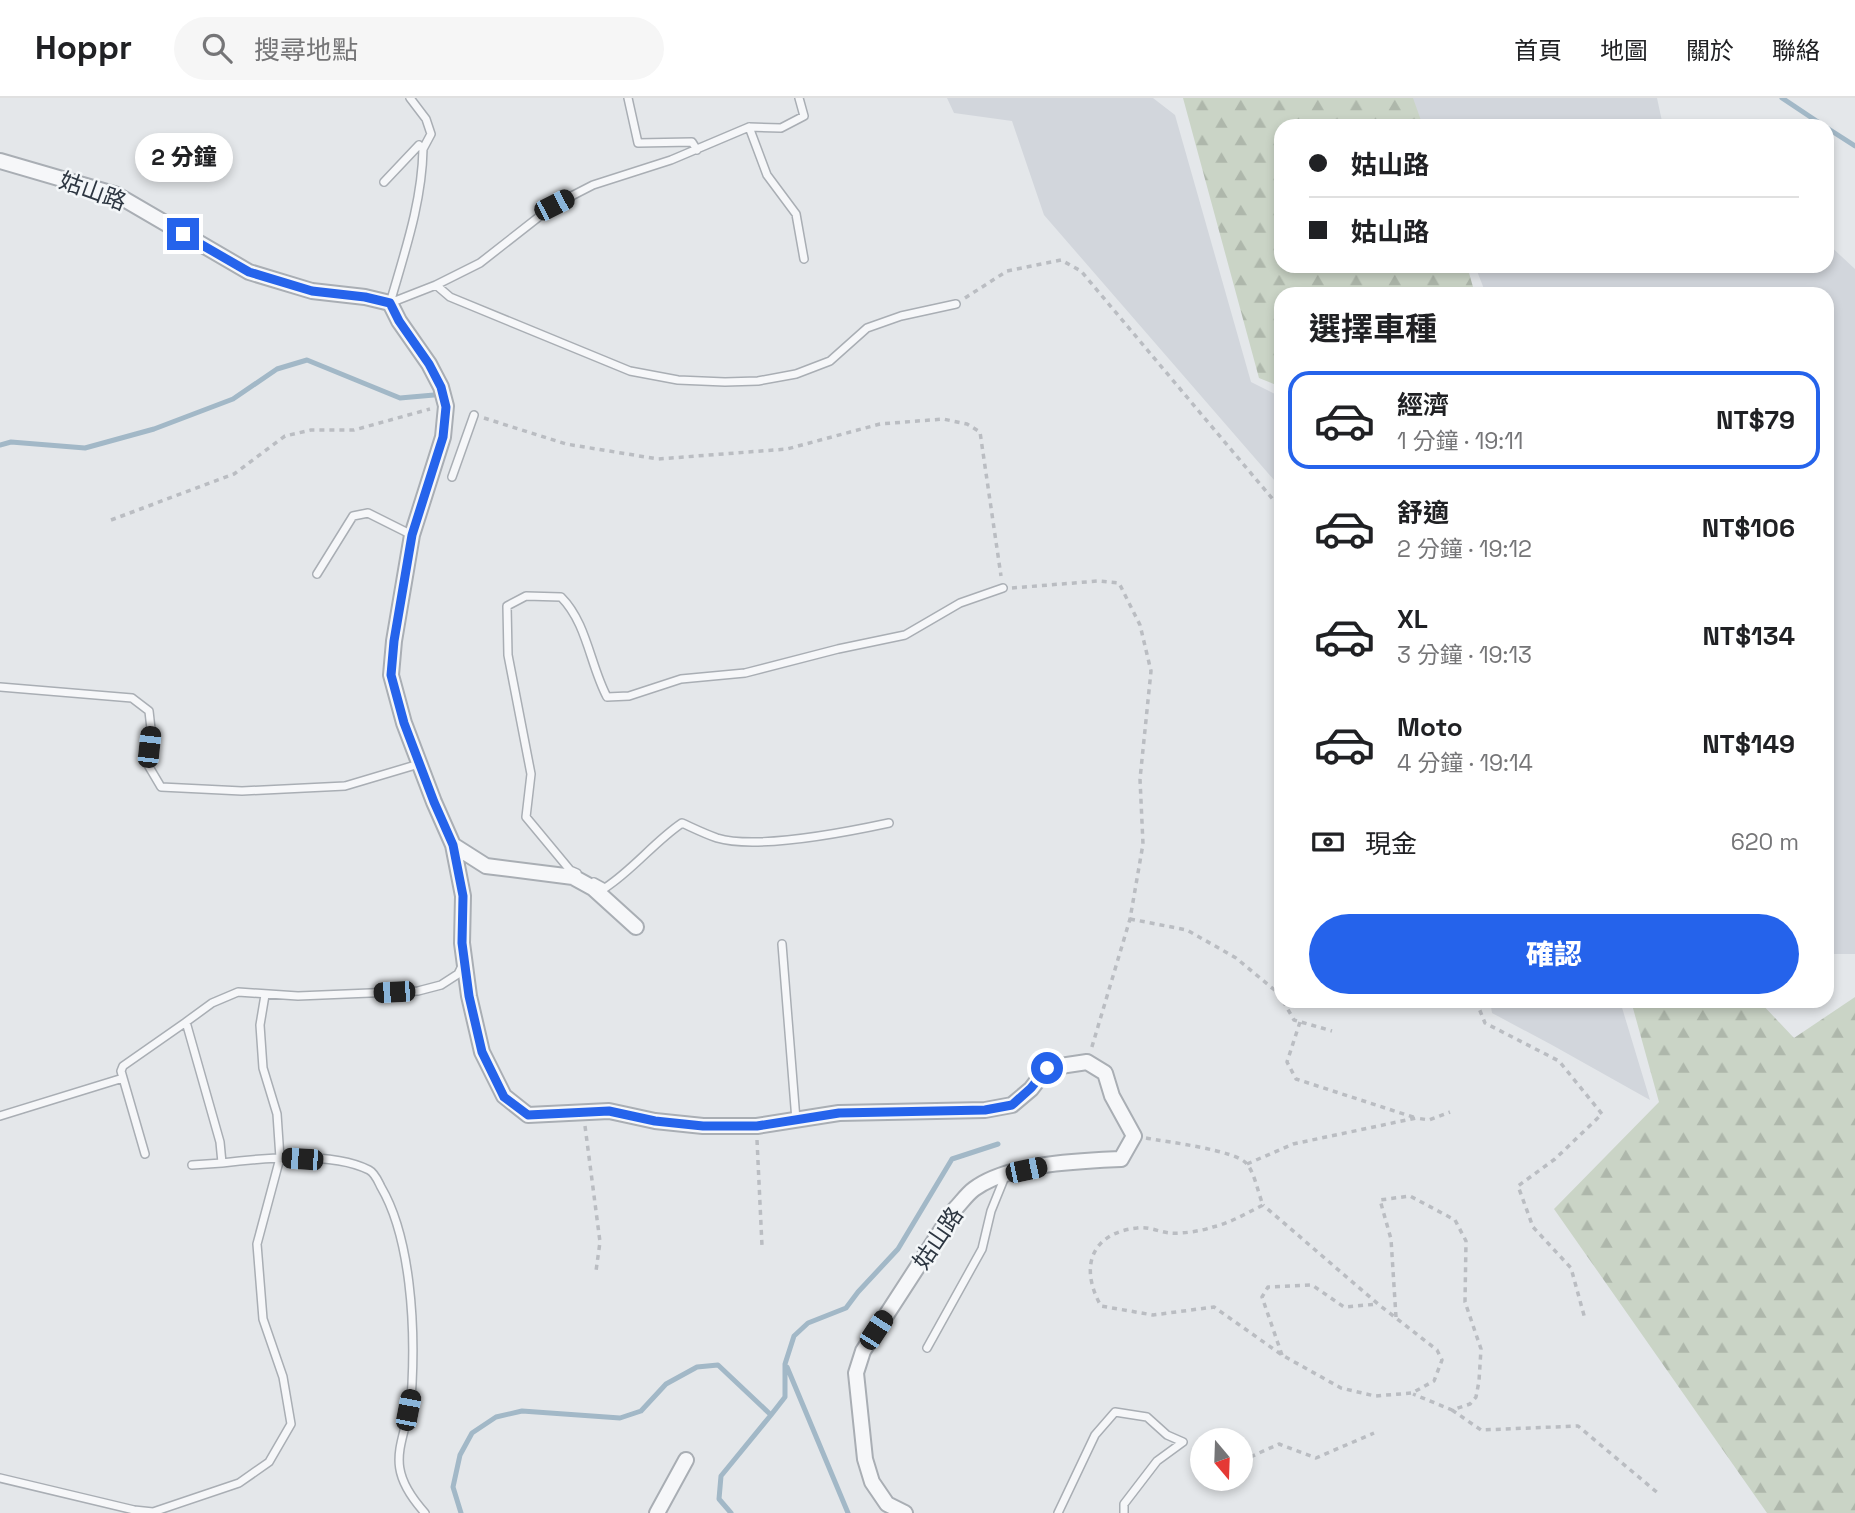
<!DOCTYPE html>
<html lang="zh-TW">
<meta charset="utf-8">
<style>
:root{--surface:#fff;--page:#f6f6f6;--text:#202124;--muted:#757577;--line:#e0e0e0;--accent:#2563eb}
body{margin:0;font-family:"Space Grotesk","Noto Sans TC",sans-serif;background:var(--page);color:var(--text);height:100vh;display:flex;flex-direction:column;font-size:26px;white-space:nowrap}
*{box-sizing:border-box;margin:0}
p{font-size:23px;color:var(--muted)}
.icon{flex:none;width:38px;height:38px;fill:none;stroke:currentColor;stroke-width:2;stroke-linecap:round;stroke-linejoin:round}
.map{position:relative;flex:1;overflow:hidden}
.drawer{position:absolute;left:1274px;top:189px;width:560px;height:721px;display:flex;flex-direction:column;background:var(--surface);border-radius:21px;box-shadow:0 4px 10px #0003}
.drawer>*{flex:none}
.hud{position:absolute;left:1274px;top:21px;width:560px;height:154px;border-radius:21px;box-shadow:0 4px 10px #0003;display:grid;align-content:center;height:154px;padding:0 35px;background:var(--surface)}
.needle{width:46px;rotate:161deg}
.buttons{position:absolute;left:1190px;top:1330px;display:grid;gap:14px}
.buttons a{display:grid;place-items:center;width:63px;height:63px;border-radius:50%;background:var(--surface);box-shadow:0 4px 10px #0003;font-size:35px}
.end{position:absolute;width:32px;height:32px;margin:-16px;border:9px solid #2563eb;background:#fff;box-shadow:0 0 0 4px #fff}
.from{border-radius:50%}
.bubble{position:absolute;height:49px;border-radius:24px;background:var(--surface);box-shadow:0 4px 10px #0003;font-size:23px;font-weight:800;line-height:49px;text-align:center}
.car{position:absolute;width:21px;height:42px;margin:-21px -10px;border-radius:9px;box-shadow:0 0 5px 2px #0007;background:linear-gradient(#222 24%,#8ab4d8 0 40%,#222 0 76%,#8ab4d8 0 86%,#222 0)}
.hud b{display:flex;align-items:center;gap:24px;height:66px;font-size:26px}
.hud b+b{border-top:2px solid var(--line)}
.hud i{width:18px;height:18px;background:var(--text)}
ul{padding:0;list-style:none}
li{display:flex;align-items:center;gap:21px;height:98px;margin:0 14px 10px;padding:0 21px;border:4px solid transparent;border-radius:21px}
li div{flex:1}
li b{display:block;font-size:26px}
li em{font-style:normal;font-weight:800}
li.selected{border-color:var(--accent)}
li>.icon{width:63px;height:63px;stroke-width:1.5}
h2{padding:0 35px;font-size:32px;line-height:84px}
.pay{display:flex;align-items:center;gap:18px;height:77px;padding:0 35px;font-size:26px}
.pay p{margin-inline-start:auto}
.action{display:flex;gap:14px;margin-top:auto;padding:14px 35px}
.action a{flex:1;height:80px;border-radius:42px;background:var(--accent);color:#fff;font-size:28px;font-weight:800;line-height:80px;text-align:center}
header{display:flex;align-items:center;gap:42px;box-sizing:border-box;height:98px;padding:0 35px;background:var(--surface);border-bottom:2px solid var(--line)}
header strong{font-size:33px}
nav{display:flex;gap:38px;margin-inline-start:auto;font-size:24px}
.search{width:490px;height:63px;background:var(--page);display:flex;align-items:center;gap:18px;box-sizing:border-box;padding:0 24px;border-radius:38px;color:var(--muted);font-size:26px}
.map>svg:first-child{display:block}
.built{fill:#d2d6dc}
.forest{fill:url(#forest-firs)}
.lines{fill:none;stroke-linecap:round;stroke-linejoin:round}
.stream{stroke:#a2b8c7;stroke-width:5}
.lane-casing{stroke:#a9aeb4;stroke-width:10}
.street-casing{stroke:#a9aeb4;stroke-width:18}
.path{stroke:#babdc2;stroke-width:3.5;stroke-dasharray:5 5;stroke-linecap:butt}
.lane{stroke:#f6f7f9;stroke-width:7}
.street{stroke:#f6f7f9;stroke-width:14}
.route{stroke:#2563eb;stroke-width:9}
.labels{text-anchor:middle;dominant-baseline:central;stroke-width:5;stroke-linejoin:round;paint-order:stroke}
.street-label{font-size:23px;fill:#2d3641;stroke:#f3f6f8}
</style>
<header>
<strong>Hoppr</strong>
<div class="search"><svg class="icon" aria-label="search" viewBox="0 0 24 24"><circle cx="10" cy="10" r="6"/><path d="M15 15l6 6"/></svg>搜尋地點</div>
<nav><a>首頁</a><a>地圖</a><a>關於</a><a>聯絡</a></nav>
</header>
<div class="map">
<svg width="1855" height="1415" viewBox="0 0 1855 1415">
<defs>
<pattern id="forest-firs" width="22" height="20" patternUnits="userSpaceOnUse" patternTransform="scale(1.75)"><rect width="22" height="20" fill="#cad4c6"/><path d="M5 1l3.5 6h-7zM16 11l3.5 6h-7z" fill="#aeb7ab"/></pattern>
</defs>
<rect width="100%" height="100%" fill="#e4e7ea"/>
<!-- built -->
<path class="built" d="M947,0h206l22,17 76,267 30,15v91l-237,-273 -32,-94 -58,-8z
M1407,0h250l6,28h-245z
M1827,145l28,26v685h-28v-660h-341l-11,-28h352z
M1490,903h130l30,99 -98,-55 -60,-32z"/>
<!-- forest -->
<path class="forest" d="M1183,0h230l10,28h-142v140h186l8,28h-194v93l-22,-9z
M1855,899v516h-88l-213,-304 105,-107 -28,-101h128l35,37z"/>
<g class="lines">
<!-- stream -->
<path class="stream" d="M1782,0l42,28
M1827,30l28,18
M0,347l11,-3 74,6 69,-19 79,-30 44,-30 30,-9 93,38 34,-3
M787,1269l61,146
M771,1317l14,-18v-33l9,-28 14,-13 38,-15 12,-16 40,-43 54,-90 46,-15
M461,1415l-8,-26 7,-32 12,-22 24,-16 26,-6 98,7 21,-7 25,-27 31,-17 21,-2 53,50 -50,61 -2,23 12,14"/>
<!-- lane casing -->
<g class="lane-casing">
<path id="lane" d="M628,0l10,45 54,-1 5,8
M749,29l18,48 29,39 8,45
M423,51c-1,53 -18,102 -33,154l46,-18 14,12 180,74 48,9 47,2 33,-1 38,-7 34,-13 37,-33 34,-12 55,-12
M384,84l35,-37 4,4 8,-15 -5,-15 -16,-21
M436,187l44,-22 74,-58 39,-20 78,-25 78,-33 32,1 23,-12 -5,-18
M452,379l22,-62
M317,476l36,-58 15,-3 44,22
M0,589l132,11 17,13 2,18 -3,36 13,22 81,4 103,-5 74,-22
M577,775l-7,-3 -44,-53 5,-43 -23,-119 -1,-49 19,-10 35,1c26,26 29,68 46,100l22,-1 52,-17 64,-6 93,-24 67,-14 55,-32 43,-15
M594,784l11,6c29,-19 49,-46 77,-65 11,5 23,11 35,15 40,12 130,-6 172,-15
M782,846l14,176
M186,924l26,-19 26,-11 60,4 120,-5 23,-6 17,-11 4,-8
M0,1018l123,-38
M145,1056l-24,-83 2,-5 63,-44 34,120 2,21c40,-5 110,-12 147,7 6,3 9,11 12,17 30,51 34,139 31,197 -2,58 -35,76 13,129
M192,1067l30,-2
M927,1250l55,-99 9,-38 15,-37
M0,1380l134,32 19,2 86,-29 30,-21 22,-38 -8,-47 -20,-58 -6,-75 23,-86 -3,-44 -14,-46 -3,-43 5,-30
M1058,1415l37,-78 20,-23 32,5 20,18 16,7 -26,19 -33,43v9"/>
</g>
<!-- street casing -->
<g class="street-casing">
<path id="street" d="M0,63l117,34 132,77 63,19 53,6 25,6 9,18 30,43 12,23 5,19 -3,31 -31,98 -18,106 -3,34 13,48 30,79 19,43 33,21 87,11 20,11 43,39
M453,747l10,51 -1,47 7,53 13,56 22,44 24,19 81,-4 46,10 48,5h54l82,-13 146,-3 27,-5 19,-16 16,-21 40,-6 18,11 7,23 22,40 -13,23c-42,2 -112,4 -147,30 -7,5 -13,14 -19,20l-92,142 -7,22 9,86 7,23 15,22 18,9
M657,1415l29,-53"/>
</g>
<!-- path -->
<path class="path" d="M965,200l42,-27 54,-11 20,11 200,238
M484,320l82,26 92,15 129,-10 93,-25 63,-5 24,5 13,8 21,144
M111,422l123,-46 51,-38 26,-6h43l76,-21
M1012,490l86,-7 21,2 21,42 11,46 -11,108 3,65 -13,75 -39,131
M1130,821l57,11 49,28 41,34 4,6
M1283,903l11,19 38,11
M1476,903l9,22 74,38 43,53 -47,45 -37,27 15,41 38,41 14,51
M1300,924l-13,40 9,17 120,39
M585,1028l15,116 -4,29
M1146,1040c21,4 90,12 101,26 8,10 11,29 16,41 -16,8 -33,18 -50,22 -12,4 -31,7 -43,6 -11,-1 -22,-7 -33,-5 -46,5 -58,39 -36,78l52,9 61,-8 68,48 59,33 34,8 37,-3 22,-12 8,-21 -5,-10 -59,-46 -115,-99
M757,1042l5,106
M1247,1066l46,-20 123,-26 13,2 21,-8
M1396,1219l-5,-78 -11,-39 30,-4 45,24 11,21 -1,61 16,47 -2,32 -3,16 -6,7 -18,6 -39,-16
M1282,1257l-20,-58 6,-10 44,-2 32,22 34,-3
M1452,1312l29,20 97,-4 81,68
M1241,1358l7,2 31,-14 37,14 58,-25"/>
<!-- lane -->
<use href="#lane" class="lane"/>
<!-- street -->
<use href="#street" class="street"/>
</g>
<g class="lines">
<!-- route -->
<path class="route" d="M183,136l66,38 63,19 53,6 25,6 9,18 30,43 12,23 5,20 -3,30 -31,98 -18,106 -3,34 13,48 30,79 19,43 10,51 -1,47 7,53 13,56 22,45 24,18 81,-4 46,10 48,5h54l82,-13 146,-3 27,-5 19,-17 16,-20"/>
</g>
<g class="labels">
<!-- street labels -->
<g class="street-label">
<text transform="translate(93 93) rotate(20)">姑山路</text>
<text transform="translate(938 1140) rotate(-56)">姑山路</text>
</g>
</g>
</svg>
<div class="buttons">
<a><svg class="needle" viewBox="-14 -14 28 28"><path d="M0-13l5 13h-10z" fill="#e53935"/><path d="M0 13l5-13h-10z" fill="#757577"/></svg></a>
</div>
<i class="end from" style="left:1047px;top:970px"></i>
<i class="end" style="left:183px;top:136px"></i>
<div class="bubble" style="left:135px;top:35px;width:98px">2 分鐘</div>
<i class="car" style="left:554px;top:107px;rotate:63deg"></i>
<i class="car" style="left:149px;top:649px;rotate:6deg"></i>
<i class="car" style="left:394px;top:894px;rotate:267deg"></i>
<i class="car" style="left:302px;top:1061px;rotate:274deg"></i>
<i class="car" style="left:1026px;top:1072px;rotate:78deg"></i>
<i class="car" style="left:876px;top:1232px;rotate:33deg"></i>
<i class="car" style="left:408px;top:1312px;rotate:11deg"></i>
<div class="hud">
<b><i class="from"></i>姑山路</b>
<b><i></i>姑山路</b>
</div>
<section class="drawer">
<h2>選擇車種</h2>
<ul>
<li class="selected"><svg class="icon" aria-label="car" viewBox="0 0 24 24"><path d="M5 17H2v-5l4-1 3-4h7l3 4 3 1v5h-3M9 17h6M6 11h13"/><circle cx="7" cy="17" r="2"/><circle cx="17" cy="17" r="2"/></svg><div><b>經濟</b><p>1 分鐘 · 19:11</p></div><em>NT$79</em></li>
<li><svg class="icon" aria-label="car" viewBox="0 0 24 24"><path d="M5 17H2v-5l4-1 3-4h7l3 4 3 1v5h-3M9 17h6M6 11h13"/><circle cx="7" cy="17" r="2"/><circle cx="17" cy="17" r="2"/></svg><div><b>舒適</b><p>2 分鐘 · 19:12</p></div><em>NT$106</em></li>
<li><svg class="icon" aria-label="car" viewBox="0 0 24 24"><path d="M5 17H2v-5l4-1 3-4h7l3 4 3 1v5h-3M9 17h6M6 11h13"/><circle cx="7" cy="17" r="2"/><circle cx="17" cy="17" r="2"/></svg><div><b>XL</b><p>3 分鐘 · 19:13</p></div><em>NT$134</em></li>
<li><svg class="icon" aria-label="car" viewBox="0 0 24 24"><path d="M5 17H2v-5l4-1 3-4h7l3 4 3 1v5h-3M9 17h6M6 11h13"/><circle cx="7" cy="17" r="2"/><circle cx="17" cy="17" r="2"/></svg><div><b>Moto</b><p>4 分鐘 · 19:14</p></div><em>NT$149</em></li>
</ul>
<div class="pay"><svg class="icon" aria-label="cash" viewBox="0 0 24 24"><path d="M3 7h18v10H3z"/><circle cx="12" cy="12" r="2"/></svg>現金<p>620 m</p></div>
<div class="action"><a>確認</a></div>
</section>
</div>
